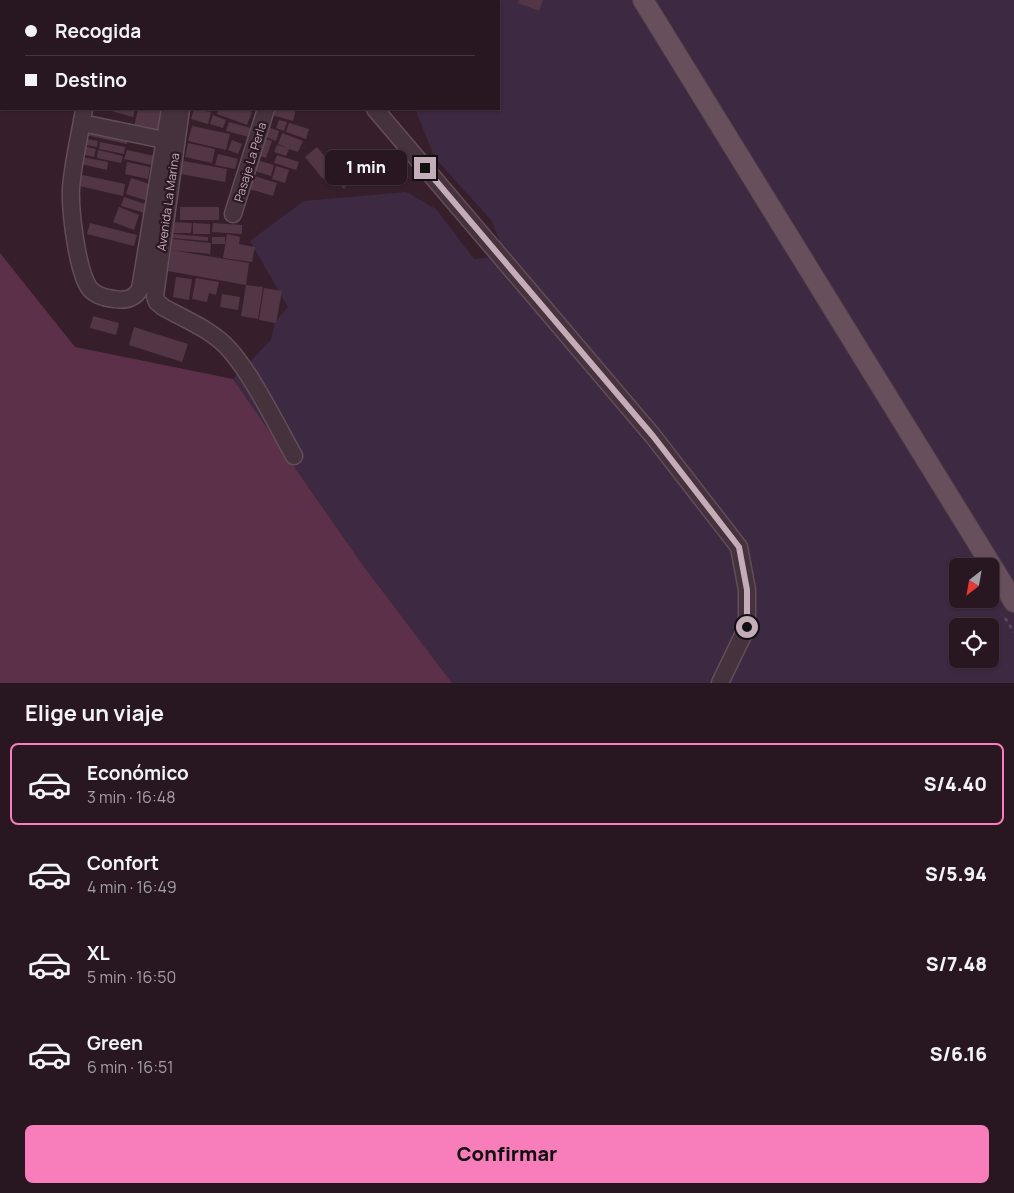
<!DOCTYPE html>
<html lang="es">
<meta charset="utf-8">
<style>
:root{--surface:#281720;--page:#302029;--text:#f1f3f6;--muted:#a59fa5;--line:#44363e;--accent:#f87dbb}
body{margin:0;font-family:Manrope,sans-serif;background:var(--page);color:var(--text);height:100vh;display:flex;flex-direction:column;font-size:19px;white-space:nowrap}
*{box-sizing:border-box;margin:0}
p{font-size:16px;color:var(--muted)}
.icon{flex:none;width:28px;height:28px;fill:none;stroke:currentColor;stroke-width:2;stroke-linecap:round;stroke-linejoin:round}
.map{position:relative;height:683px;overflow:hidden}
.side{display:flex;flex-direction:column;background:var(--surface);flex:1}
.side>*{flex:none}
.hud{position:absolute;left:0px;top:0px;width:500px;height:110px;box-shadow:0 1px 4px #0004,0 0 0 1px var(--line);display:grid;align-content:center;height:110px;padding:0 25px;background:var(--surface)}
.needle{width:32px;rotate:211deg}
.buttons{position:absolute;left:949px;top:558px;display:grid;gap:10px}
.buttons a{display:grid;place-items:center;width:50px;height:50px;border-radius:8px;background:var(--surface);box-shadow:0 1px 4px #0004,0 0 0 1px var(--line);font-size:25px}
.end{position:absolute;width:22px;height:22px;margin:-11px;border:6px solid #c4acb8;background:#111;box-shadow:0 0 0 2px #111}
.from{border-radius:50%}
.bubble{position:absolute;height:35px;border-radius:8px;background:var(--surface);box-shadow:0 1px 4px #0004,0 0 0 1px var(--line);font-size:16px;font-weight:800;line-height:35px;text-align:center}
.hud b{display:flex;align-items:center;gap:18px;height:48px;font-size:19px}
.hud b+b{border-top:1px solid var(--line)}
.hud i{width:12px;height:12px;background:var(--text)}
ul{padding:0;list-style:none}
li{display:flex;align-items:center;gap:15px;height:82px;margin:0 10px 8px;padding:0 15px;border:2px solid transparent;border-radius:8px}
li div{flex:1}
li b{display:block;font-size:19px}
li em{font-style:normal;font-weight:800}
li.current{border-color:var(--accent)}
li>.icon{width:45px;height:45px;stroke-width:1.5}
h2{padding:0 25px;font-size:22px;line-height:60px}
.button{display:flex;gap:10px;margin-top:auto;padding:10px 25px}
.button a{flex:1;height:58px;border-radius:8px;background:var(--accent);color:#111;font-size:20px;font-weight:800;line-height:58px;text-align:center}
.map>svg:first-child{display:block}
.green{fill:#3d2942;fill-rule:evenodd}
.water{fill:#5b3048}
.building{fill:#523645}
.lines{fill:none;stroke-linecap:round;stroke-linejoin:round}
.minor-casing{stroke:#624d58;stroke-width:19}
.major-casing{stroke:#503c46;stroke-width:22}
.path{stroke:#5a445a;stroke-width:3;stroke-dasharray:4 4;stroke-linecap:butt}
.minor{stroke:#46323d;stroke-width:16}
.major{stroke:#67505c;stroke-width:20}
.route{stroke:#c4acb8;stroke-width:6}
.labels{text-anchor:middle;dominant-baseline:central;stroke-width:4.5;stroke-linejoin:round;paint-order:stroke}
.street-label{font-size:12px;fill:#c4acb8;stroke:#2b1822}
</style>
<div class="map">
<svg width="1014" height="683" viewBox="0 0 1014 683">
<rect width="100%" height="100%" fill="#361f2b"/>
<!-- green -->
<path class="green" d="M438,0h576v683h-562l-90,-119 -129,-185 38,-39 4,-18 13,-15 -38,-66 54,-40 102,-9 30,17 38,50 32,-3 -15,-36 -56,-62 -20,-49h84v-108zM958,566h32v33h-32zM958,626h32v33h-32z"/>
<!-- water -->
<path class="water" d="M0,253l75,94 158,32 129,185 90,119h-452z"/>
<!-- building -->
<path class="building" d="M519,0h24l-4,11 -21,-8z
M104,109h31l-2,8z
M138,109h26l-5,24 -25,-6z
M194,109l17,3 -3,12 -17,-5z
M219,109h24l9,3 -5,13 -30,-11z
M267,109h29l-3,12 -28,-8z
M213,115l13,5 -3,8 -13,-4z
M279,120l8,2 -3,9 -8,-3z
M229,122l22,6 -2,9 -23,-6z
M289,123l20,6 -3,10 -20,-7z
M261,125l18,6 -3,10 -18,-7z
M192,126l38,8 -4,16 -38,-9z
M83,127l45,11 -1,6 -46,-10z
M282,133l21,8 -5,11 -9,-3 -3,7 -12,-4 3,-7 10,3 -9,-4z
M258,136l14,5 -6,17 -14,-5z
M82,138l16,3 -1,6 -16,-3z
M232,140l10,4 -4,10 -10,-4z
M100,142l25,5 -1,7 -25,-5z
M188,143l27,6 -3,14 -27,-6z
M79,145l17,4 -2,8 -17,-4z
M317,147l18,22 -12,10 -18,-22z
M98,150l25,6 -2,7 -24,-5z
M127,150l27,6 -2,9 -28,-6z
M218,154l20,5 -3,10 -20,-4z
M277,155l22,7 -3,8 -22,-7z
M82,157l26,5 -1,8 -26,-6z
M350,157l12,11 -18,21 -13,-11z
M250,158l24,7 -3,11 -24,-7z
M178,160l49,9 -2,13 -50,-9z
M127,162l23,5 -2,12 -23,-5z
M276,166l13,4 -4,13 -13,-4z
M78,174l47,10 -2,12 -48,-11z
M247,174l30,9 -4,13 -30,-9z
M131,178l21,7 -4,16 -22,-7z
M124,197l24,8 -3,8 -24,-7z
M119,207l20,8 -5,15 -21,-8z
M180,207h39v13h-39z
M172,222l20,1 -1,10h-19z
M90,223l47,12 -3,11 -47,-12z
M193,223l17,1v10h-17z
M213,223l29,2v9l-30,-2z
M173,234l35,3v4l-36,-3z
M227,234l13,3 -1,7 16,3 -3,15 -29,-4z
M212,237h13v7h-13z
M172,239l39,4 -1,11 -39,-4z
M171,250l78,13 -3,22 17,2 -5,32 -17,-3 5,-31 -78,-14z
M176,277l16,2 -3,21 -16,-3z
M196,278l23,4 -3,13 -7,-2 -2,9 -15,-3z
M264,288l18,3 -6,32 -17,-3z
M222,294l18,3 -2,13 -18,-3z
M93,316l26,7 -3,12 -26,-7z
M134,327l54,17 -6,18 -53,-17z"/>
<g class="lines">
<!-- minor casing -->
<g class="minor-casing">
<path id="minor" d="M130,0l6,1
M101,1l1,-1
M191,1l1,-1
M204,1l1,-1
M84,109c-4,26 -11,53 -13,79 -1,22 6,84 19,101 6,7 15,9 24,10 12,2 20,0 26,-10l30,-180
M181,109l-26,187 2,6 6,5c21,12 49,23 65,41 24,26 48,76 66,108
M375,109l278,327 86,111 8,43v37l-27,56
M82,123l82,17
M233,214l33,-105"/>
</g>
<!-- major casing -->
<g class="major-casing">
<path id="major" d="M643,0l371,602"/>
</g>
<!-- path -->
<path class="path" d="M1005,618l9,14"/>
<!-- minor -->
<use href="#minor" class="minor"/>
<!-- major -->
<use href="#major" class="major"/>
</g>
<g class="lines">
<!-- route -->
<path class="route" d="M425,168l228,268 86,111 8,43v37"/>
</g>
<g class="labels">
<!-- street labels -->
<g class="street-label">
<text transform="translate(250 162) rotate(-73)">Pasaje La Perla</text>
<text transform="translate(168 202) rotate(-82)">Avenida La Marina</text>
</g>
</g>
</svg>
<div class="buttons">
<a><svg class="needle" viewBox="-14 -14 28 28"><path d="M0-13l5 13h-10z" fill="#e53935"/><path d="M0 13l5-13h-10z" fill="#a59fa5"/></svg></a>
<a><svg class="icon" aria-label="locate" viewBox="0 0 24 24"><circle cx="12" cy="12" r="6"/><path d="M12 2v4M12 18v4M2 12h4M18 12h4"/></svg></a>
</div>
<i class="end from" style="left:747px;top:627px"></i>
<i class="end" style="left:425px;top:168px"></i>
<div class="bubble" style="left:325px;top:150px;width:82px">1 min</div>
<div class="hud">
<b><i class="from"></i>Recogida</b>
<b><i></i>Destino</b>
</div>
</div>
<section class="side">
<h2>Elige un viaje</h2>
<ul>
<li class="current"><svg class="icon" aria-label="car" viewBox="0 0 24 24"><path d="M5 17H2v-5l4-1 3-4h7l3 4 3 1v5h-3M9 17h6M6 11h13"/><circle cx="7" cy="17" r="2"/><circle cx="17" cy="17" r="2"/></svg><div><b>Económico</b><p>3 min · 16:48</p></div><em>S/4.40</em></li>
<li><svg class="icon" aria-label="car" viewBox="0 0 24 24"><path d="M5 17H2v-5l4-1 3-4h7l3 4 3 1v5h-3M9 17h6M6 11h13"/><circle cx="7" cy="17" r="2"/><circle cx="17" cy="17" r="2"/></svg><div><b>Confort</b><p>4 min · 16:49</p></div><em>S/5.94</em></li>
<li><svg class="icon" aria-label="car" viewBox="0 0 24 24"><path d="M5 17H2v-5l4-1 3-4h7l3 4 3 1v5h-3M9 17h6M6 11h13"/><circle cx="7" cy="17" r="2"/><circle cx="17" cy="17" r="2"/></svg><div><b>XL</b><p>5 min · 16:50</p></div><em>S/7.48</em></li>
<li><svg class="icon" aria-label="car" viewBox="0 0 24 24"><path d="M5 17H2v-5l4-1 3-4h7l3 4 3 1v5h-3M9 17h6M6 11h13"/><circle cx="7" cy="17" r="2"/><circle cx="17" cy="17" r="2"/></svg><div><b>Green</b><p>6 min · 16:51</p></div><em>S/6.16</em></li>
</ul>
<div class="button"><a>Confirmar</a></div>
</section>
